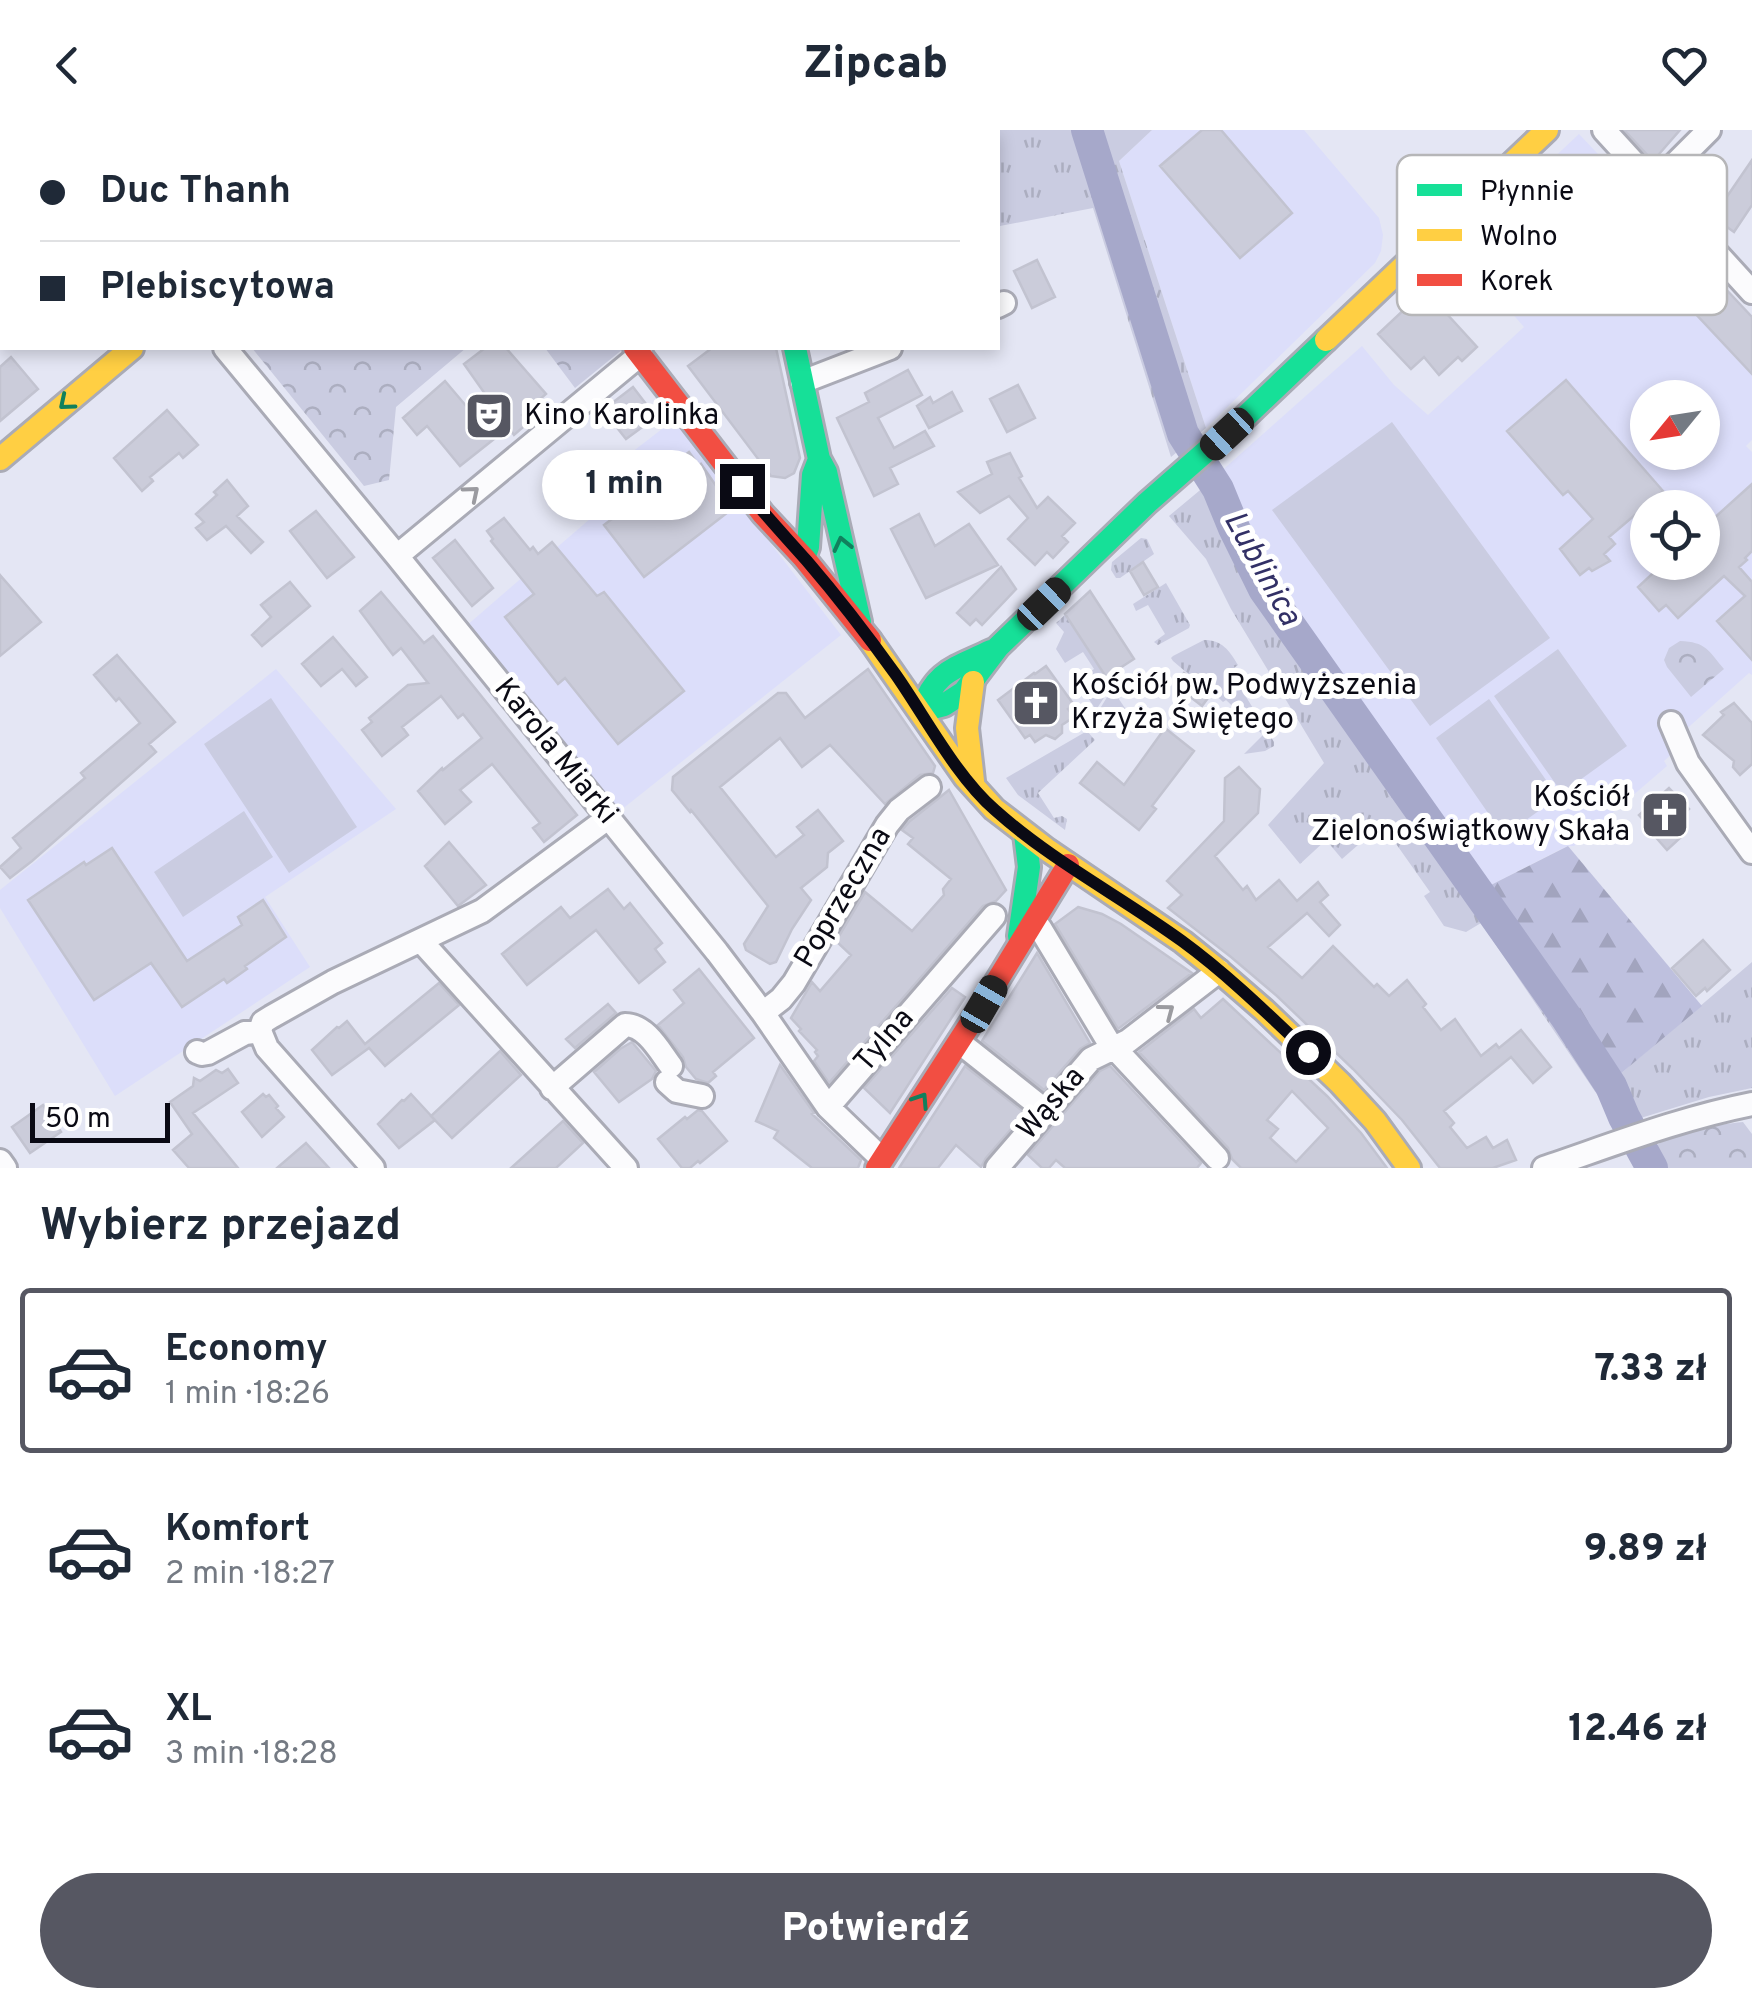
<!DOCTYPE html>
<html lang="pl">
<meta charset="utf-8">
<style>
:root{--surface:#fff;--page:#f2f2f3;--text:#1f2937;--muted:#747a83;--line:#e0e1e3;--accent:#565762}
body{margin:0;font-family:Overpass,sans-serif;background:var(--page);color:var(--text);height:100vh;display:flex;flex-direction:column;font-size:38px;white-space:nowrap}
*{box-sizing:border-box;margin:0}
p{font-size:32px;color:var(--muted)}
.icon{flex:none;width:55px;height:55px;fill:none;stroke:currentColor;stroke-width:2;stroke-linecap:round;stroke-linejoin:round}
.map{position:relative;height:1038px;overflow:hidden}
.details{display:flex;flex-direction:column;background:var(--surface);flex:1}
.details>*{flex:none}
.top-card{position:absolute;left:0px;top:0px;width:1000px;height:220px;box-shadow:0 5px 15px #0003;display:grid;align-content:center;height:220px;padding:0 40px;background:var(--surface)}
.needle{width:65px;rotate:240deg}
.buttons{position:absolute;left:1630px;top:250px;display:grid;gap:20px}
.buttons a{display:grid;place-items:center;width:90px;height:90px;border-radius:50%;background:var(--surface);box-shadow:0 5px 15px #0003;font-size:50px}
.scale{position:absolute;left:30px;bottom:25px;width:140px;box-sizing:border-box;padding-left:10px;border:5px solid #0a0a14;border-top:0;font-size:28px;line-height:35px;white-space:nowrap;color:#0a0a14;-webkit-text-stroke:8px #fff;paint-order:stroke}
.end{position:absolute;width:45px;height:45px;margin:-22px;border:12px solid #0a0a14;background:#fff;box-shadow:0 0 0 5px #fff}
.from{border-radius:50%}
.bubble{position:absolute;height:70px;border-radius:35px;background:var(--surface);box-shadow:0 5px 15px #0003;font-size:32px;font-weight:800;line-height:70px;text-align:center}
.car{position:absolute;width:30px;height:60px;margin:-30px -15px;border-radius:12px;box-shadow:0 0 8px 2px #0007;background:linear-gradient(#222 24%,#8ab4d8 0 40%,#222 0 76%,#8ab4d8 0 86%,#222 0)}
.top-card b{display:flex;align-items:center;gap:35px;height:95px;font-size:38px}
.top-card b+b{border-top:2px solid var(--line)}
.top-card i{width:25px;height:25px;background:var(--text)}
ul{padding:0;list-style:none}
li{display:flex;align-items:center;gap:30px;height:165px;margin:0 20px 15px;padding:0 20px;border:5px solid transparent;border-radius:10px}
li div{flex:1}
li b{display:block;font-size:38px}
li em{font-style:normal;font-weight:800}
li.active{border-color:var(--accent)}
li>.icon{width:90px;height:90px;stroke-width:1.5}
h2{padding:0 40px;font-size:45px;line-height:120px}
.action{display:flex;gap:20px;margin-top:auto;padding:20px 40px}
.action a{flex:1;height:115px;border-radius:60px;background:var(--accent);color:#fff;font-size:40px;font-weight:800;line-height:115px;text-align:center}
header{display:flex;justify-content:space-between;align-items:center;height:130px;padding:0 40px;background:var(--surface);font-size:45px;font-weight:800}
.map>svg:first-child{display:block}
.built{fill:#dcdefa;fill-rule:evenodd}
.grass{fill:url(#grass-tufts)}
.forest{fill:url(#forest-firs)}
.park{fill:url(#park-crowns)}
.garden{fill:#cacce1}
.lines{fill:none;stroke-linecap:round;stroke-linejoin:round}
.river{stroke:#a6a8ca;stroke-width:32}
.building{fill:#cbccda;stroke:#c2c3d0;stroke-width:2.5;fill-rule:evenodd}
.street-casing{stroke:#aaabb6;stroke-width:28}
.fast-casing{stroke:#aaabb6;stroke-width:28}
.slow-casing{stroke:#aaabb6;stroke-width:28}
.jam-casing{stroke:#aaabb6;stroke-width:28}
.street{stroke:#fbfbfd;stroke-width:22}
.fast{stroke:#16e098;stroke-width:22}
.slow{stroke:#ffcf43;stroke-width:22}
.jam{stroke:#f24e42;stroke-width:22}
.oneway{stroke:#11805d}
.oneway2{stroke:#9b9ba0}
.route{stroke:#0a0a14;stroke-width:12}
.labels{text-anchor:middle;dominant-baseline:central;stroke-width:10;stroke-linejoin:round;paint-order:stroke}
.poi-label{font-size:30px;fill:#0a0a14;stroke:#fff;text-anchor:start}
.street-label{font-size:30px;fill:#0a0a14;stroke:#fff}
.water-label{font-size:32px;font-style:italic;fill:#323066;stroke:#fff}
.key{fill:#fff;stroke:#b6b6b8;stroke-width:2.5}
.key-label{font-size:28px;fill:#0a0a14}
</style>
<header><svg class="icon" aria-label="back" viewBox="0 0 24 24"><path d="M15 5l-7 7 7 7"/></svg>Zipcab<svg class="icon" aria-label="heart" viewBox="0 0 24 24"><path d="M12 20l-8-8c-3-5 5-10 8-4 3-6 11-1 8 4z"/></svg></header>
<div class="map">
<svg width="1752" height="1038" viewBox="0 0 1752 1038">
<defs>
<pattern id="grass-tufts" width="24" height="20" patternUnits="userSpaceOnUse" patternTransform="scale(2.5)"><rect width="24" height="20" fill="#cacce1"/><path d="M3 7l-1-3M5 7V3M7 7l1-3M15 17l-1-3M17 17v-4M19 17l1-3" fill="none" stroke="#acaec0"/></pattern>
<pattern id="forest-firs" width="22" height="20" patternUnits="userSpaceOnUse" patternTransform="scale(2.5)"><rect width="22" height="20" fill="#bec0de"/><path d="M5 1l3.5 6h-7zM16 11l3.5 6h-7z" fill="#a2a4be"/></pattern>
<pattern id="park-crowns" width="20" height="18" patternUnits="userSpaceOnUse" patternTransform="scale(2.5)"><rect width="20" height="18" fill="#cacce1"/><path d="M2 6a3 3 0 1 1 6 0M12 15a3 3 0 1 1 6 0" fill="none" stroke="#acaec0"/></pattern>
</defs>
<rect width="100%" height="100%" fill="#e4e6f4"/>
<!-- built -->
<path class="built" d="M1152,0h152l75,88 4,17 -2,16 -6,12 -169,165 -87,-267z
M1579,4l130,137 -24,23 11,12 -3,5 59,56v73l-6,6 6,6v223l-3,-2 -77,69 3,9 -11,10 3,5 -93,80h-7l-86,44 -212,-303 -52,-112 145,-129 32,39 34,30 96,-88 -68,-77zM1648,268h54v54h-54zM1648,378h54v54h-54z
M675,289l166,216 -225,179 -151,-187 163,-141 -14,-20z
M276,539l120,140 -131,88 45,70 -195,129 -115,-188v-18z"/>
<!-- grass -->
<path class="grass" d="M963,0h189l-33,31 87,267 -35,29 -78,-249 -93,18 -2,-6v-88h-34z
M1205,356l52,108 291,408 57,83 17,38 -5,1 -136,-201 -15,9 -22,-6 -20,-30 6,-4 -48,-68 -40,35 -16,-19 -26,24 -32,-39 56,-62 -93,-154 -25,-50 -37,-43z
M1141,408l6,1 7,15 -34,24h-4l-5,-8 1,-8z
M1166,453l24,42 -1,3 -31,17 -4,-3 11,-8 -17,-29 -12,6 -3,-7z
M1066,484l45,73 -15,23 -19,-29 17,-12 -11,-17 -18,11 -9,-14 8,-17 -8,-9z
M1204,510c18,0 25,10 34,25l-8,6 44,71v4l-9,5 -21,3 19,-19 -37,-35 -3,2 -14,-13 2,-4 -14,-10 -4,3 -20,-17 -2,-3 2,-2z
M1112,559l15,22 -21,20 -13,-11z
M1087,601l8,9 -57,53 16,25 8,-2 5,3 -2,11 -47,-35 -12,-17z
M1752,832v126l-43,9 -78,24 -18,-41z"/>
<!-- forest -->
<path class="forest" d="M1568,716l134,160 -89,74 -132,-190z"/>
<!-- park -->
<path class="park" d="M252,218h214l-70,59 -7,73 -25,6z
M545,218h76l2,1 -48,39z
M1680,511c26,1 28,9 44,28l-33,28 -24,-30 -3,-7 5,-12z
M1743,992l9,12v34h-93l-8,-16c15,-23 66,-27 92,-30z"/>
<!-- garden -->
<path class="garden" d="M1392,292l158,216 -120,88 -158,-216z
M1558,519l69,97 -65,47 -68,-97z
M271,568l86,129 -68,46 -85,-129z
M1489,569l69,98 -54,39 -68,-98z
M244,681l29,46 -90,60 -29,-45z"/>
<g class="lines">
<!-- river -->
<path class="river" d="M1087,0l96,304 35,55 16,39 30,61 302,428 45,69 13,31 28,51"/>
</g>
<!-- building -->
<path class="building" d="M1202,0h19l71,83 -52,45 -80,-92z
M1624,0h56l-27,31z
M1752,30v45l-18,27 -21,-15z
M1628,55l124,132v57l-59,-63 3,-5 -11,-12 1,-2 -37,-39 -4,3 -13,-12 5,-5 -32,-34z
M1037,130l18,37 -23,11 -18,-37z
M1425,160l52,57 -15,14 -4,-4 -19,18 -15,-18 -13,12 -33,-35z
M485,218h21l40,46 -24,21 7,7 -15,13 -50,-71z
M712,218h64l24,110 -6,15 -9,5 -14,-2 -83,-110z
M11,227l27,32 -38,32v-54z
M908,240l14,25 -44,23 16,30 31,-17 9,15 -44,22 8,16 -24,12 -37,-78 32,-16 -4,-9z
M1566,250l97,111 -54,46 6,7 -11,10 6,7 -18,10 -3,-3 -9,7 -20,-26 33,-30 -25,-28 -5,4 -56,-64z
M445,251l49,58 -34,27 -33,-40 -10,9 -14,-17z
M1018,255l17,33 -28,14 -17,-33z
M633,257l23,30 -30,22 -23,-29z
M952,262l10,19 -33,17 -12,-22 13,-9 3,6z
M167,280l31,35 -15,13 -4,-5 -29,24 3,4 -11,10 -28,-33z
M689,322l10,14 2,-2 31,45 -88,68 -40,-52 72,-55 -4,-5z
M1010,323l12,23 -3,2 18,30 11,-11 27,26 -13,13 6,6 -15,16 -6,-6 -12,13 -27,-26 20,-21 -19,-22 -29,17 -22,-21 34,-18 -5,-12z
M227,350l21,26 -11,10 26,26 -12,11 -25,-27 -19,14 -11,-12 8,-6 -8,-8 21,-19 -3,-3z
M1752,354v67l-7,7 2,2 -8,7 13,15v78l-35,-39 28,-25 -21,-20 -46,42 -12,-13 -7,6 -21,-24 27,-25h37v-33z
M316,381l38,46 -27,21 -37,-47z
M919,384l16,32 34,-22 29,41 -72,33 -35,-69z
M504,388l26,32 3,-3 5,7 14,-12 45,54 7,-4 80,99 -66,53 -53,-66 -7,6 -53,-67 29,-23 -43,-53 2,-2 -6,-8z
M455,410l38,48 -21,18 -39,-48z
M1143,432l15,25 -14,8 -14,-24z
M1001,437l15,22 -34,36 -6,-6 -6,6 -13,-12z
M0,445l41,47 -41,34z
M290,452l20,24 -48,40 -10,-11 19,-18 -10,-12z
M1090,461l44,68 -28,18 -41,-63z
M381,462l43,51 9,-7 144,179 -33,27 -11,-14 7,-5 -48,-59 -32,26 11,12 -26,22 -27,-33 24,-23 1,2 39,-32 -19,-24 -5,4 -17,-22 -39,31 6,8 -26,21 -20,-26 10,-8 -3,-4 39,-33 20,-2 -27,-35 -8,7 -33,-44z
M333,507l34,40 -11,9 -14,-17 -21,17 -19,-22z
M117,525l58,67 -26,22 7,8 -124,109 -22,17 -10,-11 21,-19 -8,-10 72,-60 -4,-5 59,-50 -21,-25 -3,3 -22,-26z
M1046,536l28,39 -6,4 6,8 -12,8v8l-7,6 -9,-4 -11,7 -5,-7 -5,3 -27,-38 36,-27 1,1z
M868,539l67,97 -2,7 -13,2 -35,29 -55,-59 -28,22 -22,-29 -60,49 56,70 28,-22 -7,-8 21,-17 25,31 -15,12 -1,14 -26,21 10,12 -19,29 -16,33 -6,2 -24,-14 -2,-6 24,-38 -77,-96 -1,2 -18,-22 1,-13 105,-84h8l19,25z
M1184,543l9,7 4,-6 14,11 -4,6 4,3 -9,12 -27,-21z
M1734,573l18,20v41l-12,11 -7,-8 1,-6 -31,-26 21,-20 -3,-3z
M1165,598l29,23 -42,55 4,3 -17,21 -59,-47 17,-21 27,23z
M1239,637l21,22 -2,24 -43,43 28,34 4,-4 9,14 23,-20 18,21 21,-19 10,13 -8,7 20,23 -11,11 -22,-23 -39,34 34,31 31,-32 41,41 3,-3 12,12 18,-16 19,24 -3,3 18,23 14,-11 26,37 15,-12 3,4 22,-18 30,37 -18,16 -22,-26 -67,54 10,12 -4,4 17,21 19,-11 7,11 14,-8 9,20 -23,8h-53l-38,-48 -49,-51 -76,-73 -46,-39 -63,-49 14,-13 -15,-14 57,-60 1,-43z
M1669,658l20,21 -11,10 4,5 -8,8 6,6 -13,12 -22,-25 2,-1 -8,-9z
M949,660l57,100 -10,11 -13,5 -154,177 -15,-22 4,-5 -3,-4 2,-2 -18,-19 2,-2 -10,-11 21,-36 8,9 31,-36 -15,-14 29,-49 47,39 32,-36 -1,-6 8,-10 -43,-35 5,-6 -11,-8 8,-9z
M449,712l37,43 -28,21 -33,-40z
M112,718l75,113 55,-36 -4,-8 25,-17 23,37 -41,29 2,3 -20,14 -3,-4 -42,28 -31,-44 -57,37 -66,-100 56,-38 2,3z
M608,759l16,20 6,-6 32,40 -7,6 10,13 -26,21 -43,-53 -69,55 -25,-31 59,-47 9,11z
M1078,777l24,7 19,10 71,49 -74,56 -63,-105z
M1703,810l27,30 -23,21 -2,-3 -9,8 -24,-28z
M1037,823l53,90 -10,6 -36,41 -62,-49z
M699,839l55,69 -41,34 3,4 -8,7 -12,-4 -10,-12 -3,-10 -25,-32 26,-22 -10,-13z
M439,853l20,22 -74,61 -16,-18 -37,27 -20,-25 25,-23 2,1 8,-7 18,23z
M952,858l13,9 -75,116 -26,-25z
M1223,869l104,97 34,37 26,35h-146l-9,-9 -4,-11 -89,-96 55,-43 7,9zM1292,961l36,37 -32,34 -26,-24 8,-9 -11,-9z
M608,874l8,9 -41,35 -9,-9z
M632,912l24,29 -4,8 -33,23 -25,-30 26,-23z
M500,921l21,24 -69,63 -21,-22z
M780,935l34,48 -2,1 49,46 -3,8h-46l-38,-30 4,-7 -22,-10z
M965,936l60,47 -39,45 -5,9 -25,-22 -18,23h-39z
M1110,936l91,97 -4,5h-132l-9,-8 -7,8h-7l-14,-13 72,-84z
M228,939l10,14 -45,30 45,55h-49l-16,-18 19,-16 -22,-32 23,-16 1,-8 6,3 16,-11 6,3z
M263,964l3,3 3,-2 9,11 -2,2 8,9 -22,20 -20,-25z
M411,964l24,26 -36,28 -21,-24 24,-24 2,1z
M43,975l18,27 -31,21 -18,-26z
M698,980l4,1 25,30 -27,22 -2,-2 -8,7h-8l-24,-29 27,-22 2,2z
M563,991l20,22 -27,25h-45z
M306,1013l23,25h-52z"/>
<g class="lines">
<!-- street casing -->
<g class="street-casing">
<path id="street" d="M49,0l2,2
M104,0l9,1
M1604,0l148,162
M80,2l3,-2
M190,2l3,-2
M266,2l3,-2
M1654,55l55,-55
M998,176l6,-3
M225,218l172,208 320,396 46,61 65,94 54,52
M802,252l88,-34
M397,426l244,-202
M1671,593l17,40 64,89
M1040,798l68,113 109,117
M421,811l205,227
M763,883l18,-14 13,-16 93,-158 12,-15 30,-23
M260,901l3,-9 8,-5 62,-35 149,-71 126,-93
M260,901l7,17 106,120
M959,912l87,69
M197,922l5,2 6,-1 37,-20 15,-2
M667,952l10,9 25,5
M552,958l73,-63c21,0 34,25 46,41
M828,977l166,-191
M0,1031l5,7
M997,1038l94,-109 37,-18 91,-70
M1544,1038c68,-23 137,-50 208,-64"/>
</g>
<!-- fast casing -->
<g class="fast-casing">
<path id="fast" d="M471,0l3,2
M412,2l3,-2
M795,218l24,111 7,13 34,150
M804,428l4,-11 5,-72 5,-13
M921,581l23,-6 20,-13 34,-45 149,-144 96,-84 83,-79
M921,581c15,-41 33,-42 70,-60
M1019,806l10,-69 -4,-33"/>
</g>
<!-- slow casing -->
<g class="slow-casing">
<path id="slow" d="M1326,210l221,-210
M0,329l132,-111
M870,510l95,137 29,32 52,40 137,93 36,29 45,39 76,73 35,38 34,47
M973,552l-6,46 6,53"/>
</g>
<!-- jam casing -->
<g class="jam-casing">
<path id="jam" d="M746,0v2
M635,218l128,166 41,44 66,82
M877,1038l106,-164 85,-139"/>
</g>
<!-- street -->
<use href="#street" class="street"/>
<!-- fast -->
<use href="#fast" class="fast"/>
<!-- slow -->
<use href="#slow" class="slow"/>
<!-- jam -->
<use href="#jam" class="jam"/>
</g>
<!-- one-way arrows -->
<defs><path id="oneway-chevron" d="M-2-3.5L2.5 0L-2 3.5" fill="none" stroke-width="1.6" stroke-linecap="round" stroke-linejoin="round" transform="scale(2.5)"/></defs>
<g class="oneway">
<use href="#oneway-chevron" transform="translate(66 273) rotate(140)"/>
<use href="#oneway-chevron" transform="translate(842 414) rotate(-103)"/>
<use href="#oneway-chevron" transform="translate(921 970) rotate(-57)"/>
</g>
<g class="oneway2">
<use href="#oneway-chevron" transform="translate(472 363) rotate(-40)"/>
<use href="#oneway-chevron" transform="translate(1167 881) rotate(-37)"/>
</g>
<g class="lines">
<!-- route -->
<path class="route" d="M742,356c20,26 43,50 65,75 31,36 61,75 89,114 30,43 60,101 99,135 57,51 125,86 187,131 45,33 85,72 126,111"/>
</g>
<!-- icons -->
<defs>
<g id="theatre-square" transform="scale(2.5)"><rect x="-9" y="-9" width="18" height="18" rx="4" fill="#565762" stroke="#fff"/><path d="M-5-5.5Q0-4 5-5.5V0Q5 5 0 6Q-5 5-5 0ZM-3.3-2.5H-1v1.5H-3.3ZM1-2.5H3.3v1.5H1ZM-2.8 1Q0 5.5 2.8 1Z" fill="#fff"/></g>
<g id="church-square" transform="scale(2.5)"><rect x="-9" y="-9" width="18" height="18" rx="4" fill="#565762" stroke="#fff"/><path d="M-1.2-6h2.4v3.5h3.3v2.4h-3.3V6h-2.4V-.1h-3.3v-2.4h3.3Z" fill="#fff"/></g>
</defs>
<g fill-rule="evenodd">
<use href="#theatre-square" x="489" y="286"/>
<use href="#church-square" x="1036" y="573"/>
<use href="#church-square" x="1665" y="685"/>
</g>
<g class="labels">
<!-- poi labels -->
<g class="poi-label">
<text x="524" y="286">Kino Karolinka</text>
<text x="1071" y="556">Kościół pw. Podwyższenia<tspan x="1071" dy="34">Krzyża Świętego</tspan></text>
<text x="1630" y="668" text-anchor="end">Kościół<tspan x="1630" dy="34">Zielonoświątkowy Skała</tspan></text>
</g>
<!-- street labels -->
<g class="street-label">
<text transform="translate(555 622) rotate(51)">Karola Miarki</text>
<text transform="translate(844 768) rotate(-59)">Poprzeczna</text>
<text transform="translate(885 911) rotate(-49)">Tylna</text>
<text transform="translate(1052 974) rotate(-49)">Wąska</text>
</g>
<!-- water labels -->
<g class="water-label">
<text transform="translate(1261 439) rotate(61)">Lublinica</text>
</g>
</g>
<!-- legend -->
<rect x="1397" y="25" width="330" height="160" rx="15" class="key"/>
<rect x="1417" y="54" width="45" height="12" fill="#16e098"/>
<rect x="1417" y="99" width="45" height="12" fill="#ffcf43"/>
<rect x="1417" y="144" width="45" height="12" fill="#f24e42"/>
<g class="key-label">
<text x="1480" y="70">Płynnie</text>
<text x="1480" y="115">Wolno</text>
<text x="1480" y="160">Korek</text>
</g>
</svg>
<div class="buttons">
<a><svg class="needle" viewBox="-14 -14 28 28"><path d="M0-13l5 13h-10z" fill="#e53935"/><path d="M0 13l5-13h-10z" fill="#747a83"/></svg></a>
<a><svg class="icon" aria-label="locate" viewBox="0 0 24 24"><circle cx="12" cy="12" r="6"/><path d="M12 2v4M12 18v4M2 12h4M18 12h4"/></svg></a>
</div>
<div class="scale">50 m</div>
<i class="end from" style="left:1308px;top:922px"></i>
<i class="end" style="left:742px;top:356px"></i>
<div class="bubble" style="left:542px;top:320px;width:165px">1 min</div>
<i class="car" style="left:1227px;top:304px;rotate:227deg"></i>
<i class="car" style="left:1044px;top:474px;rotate:46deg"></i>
<i class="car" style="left:984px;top:874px;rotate:30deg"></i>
<div class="top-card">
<b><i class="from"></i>Duc Thanh</b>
<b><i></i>Plebiscytowa</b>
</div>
</div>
<section class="details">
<h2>Wybierz przejazd</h2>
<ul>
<li class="active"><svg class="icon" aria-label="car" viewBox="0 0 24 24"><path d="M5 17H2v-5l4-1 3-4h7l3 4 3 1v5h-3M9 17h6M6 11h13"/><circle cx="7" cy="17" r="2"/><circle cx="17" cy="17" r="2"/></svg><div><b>Economy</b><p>1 min · 18:26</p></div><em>7.33 zł</em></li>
<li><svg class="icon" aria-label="car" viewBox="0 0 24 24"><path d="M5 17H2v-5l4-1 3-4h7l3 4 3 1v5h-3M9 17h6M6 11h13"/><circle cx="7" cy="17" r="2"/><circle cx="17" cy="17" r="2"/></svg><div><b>Komfort</b><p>2 min · 18:27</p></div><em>9.89 zł</em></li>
<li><svg class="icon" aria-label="car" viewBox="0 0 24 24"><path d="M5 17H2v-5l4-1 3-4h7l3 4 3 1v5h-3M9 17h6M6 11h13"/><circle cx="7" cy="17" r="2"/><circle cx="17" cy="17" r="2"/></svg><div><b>XL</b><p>3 min · 18:28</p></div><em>12.46 zł</em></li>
</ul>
<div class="action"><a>Potwierdź</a></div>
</section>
